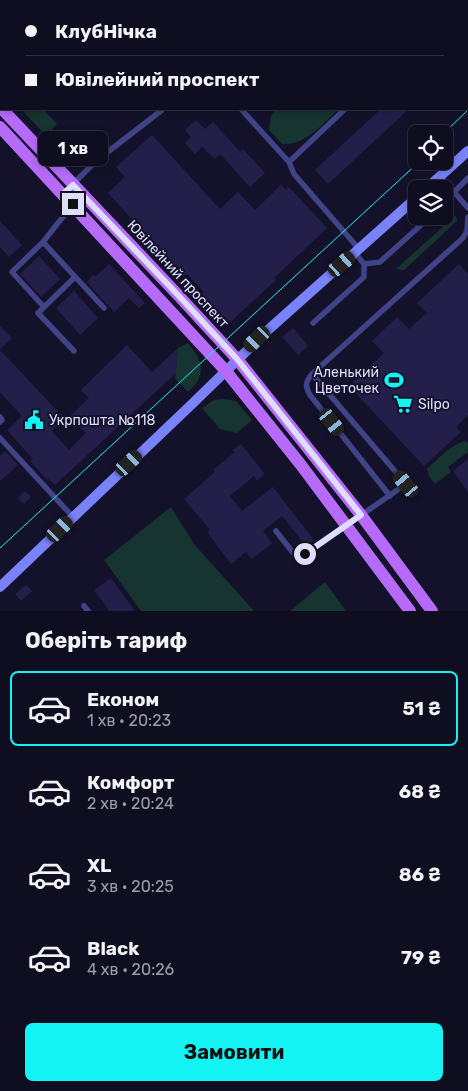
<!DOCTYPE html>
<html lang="uk">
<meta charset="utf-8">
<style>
:root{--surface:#0f0e20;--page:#1d1c2d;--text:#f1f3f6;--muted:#9b9ca5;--line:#2f2e3e;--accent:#13f3f4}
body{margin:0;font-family:Rubik,sans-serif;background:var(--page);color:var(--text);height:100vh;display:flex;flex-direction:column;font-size:19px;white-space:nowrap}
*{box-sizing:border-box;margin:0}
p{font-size:16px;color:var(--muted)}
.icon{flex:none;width:28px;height:28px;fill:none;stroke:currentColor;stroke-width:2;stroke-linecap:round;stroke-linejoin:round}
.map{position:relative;height:611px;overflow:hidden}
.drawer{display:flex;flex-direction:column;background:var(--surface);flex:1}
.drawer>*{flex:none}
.top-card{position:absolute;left:0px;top:0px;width:469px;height:110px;box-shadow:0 2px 8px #0003,0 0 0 1px var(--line);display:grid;align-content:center;height:110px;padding:0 25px;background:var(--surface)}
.controls{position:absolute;left:408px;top:125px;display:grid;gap:10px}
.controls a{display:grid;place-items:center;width:45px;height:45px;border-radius:8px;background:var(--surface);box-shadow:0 2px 8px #0003,0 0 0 1px var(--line);font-size:25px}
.end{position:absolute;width:22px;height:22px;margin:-11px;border:6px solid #deddfd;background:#111;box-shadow:0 0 0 2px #111}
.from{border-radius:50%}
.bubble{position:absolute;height:35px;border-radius:8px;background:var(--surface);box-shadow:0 2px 8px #0003,0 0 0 1px var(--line);font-size:16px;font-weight:700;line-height:35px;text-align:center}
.car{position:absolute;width:15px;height:30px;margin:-15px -8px;border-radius:6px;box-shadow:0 0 4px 1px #0007;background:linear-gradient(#222 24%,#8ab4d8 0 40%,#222 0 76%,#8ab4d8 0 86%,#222 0)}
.top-card b{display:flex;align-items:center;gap:18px;height:48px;font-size:19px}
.top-card b+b{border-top:1px solid var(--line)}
.top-card i{width:12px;height:12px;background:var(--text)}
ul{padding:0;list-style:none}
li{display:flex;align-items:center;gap:15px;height:75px;margin:0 10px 8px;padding:0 15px;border:2px solid transparent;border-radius:8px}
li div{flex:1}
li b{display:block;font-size:19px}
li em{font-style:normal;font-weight:700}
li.selected{border-color:var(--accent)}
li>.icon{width:45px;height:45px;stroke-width:1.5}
h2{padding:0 25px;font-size:22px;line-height:60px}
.primary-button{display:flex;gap:10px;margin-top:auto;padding:10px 25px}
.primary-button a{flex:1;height:58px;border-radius:8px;background:var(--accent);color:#111;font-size:20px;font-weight:700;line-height:58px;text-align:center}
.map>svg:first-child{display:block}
.green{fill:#163430}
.building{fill:#241f4a}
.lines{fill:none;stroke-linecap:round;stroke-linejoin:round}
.lane{stroke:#404487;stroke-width:5.5}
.secondary{stroke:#7982f9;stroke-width:10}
.primary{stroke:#b56af8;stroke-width:12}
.tram{stroke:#13f3f4;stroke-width:1}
.route{stroke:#deddfd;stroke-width:6}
.labels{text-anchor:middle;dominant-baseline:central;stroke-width:4;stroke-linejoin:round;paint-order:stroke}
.street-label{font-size:14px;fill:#deddfd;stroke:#14122a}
.poi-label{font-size:14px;fill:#deddfd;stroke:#14122a;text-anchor:start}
</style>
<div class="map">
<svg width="468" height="611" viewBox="0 0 468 611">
<rect width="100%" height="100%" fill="#14122a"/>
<!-- green -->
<path class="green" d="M21,109h22l14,15 -11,12z
M276,109h63c-17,15 -33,37 -57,35l-13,-14 2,-14z
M456,215l1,6 -53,49 -8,-1z
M188,343c15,18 19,32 0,49l-13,-14 3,-30z
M223,399l13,2 16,19 -15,13 -17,-4 -18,-21 12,-8z
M465,441l3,2v9l-20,15 3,5 -16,12 -6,-8 -2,-7c11,-10 23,-24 38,-28z
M171,507l23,37 60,67h-113l-37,-51z
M325,582l21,29h-56z"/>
<!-- building -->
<path class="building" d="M381,109h28l-81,75 -13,-14z
M196,120l9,9 8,-7 27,30 3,-3 22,24 -15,14 -30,-33 -5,5 -13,-12 -7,7 -10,-11 6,-6 -6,-7z
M152,135l68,74 18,-17 17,18 26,-25 5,5 3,-3 38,41 -53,50 2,2 -48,44 -27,-29 3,-3 -17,-18 -3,2 -76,-83 17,-16 -9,-10z
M0,221l22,24 -13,12 -9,-10z
M39,256l21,23 -19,18 -21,-23z
M109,264l36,39 -6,5 -10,-10 -15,14 -27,-30 6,-7 2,2z
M459,264l9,10v141l-12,12 5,5 -37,34 -75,-80 35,-33 -12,-12 25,-24 12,12 18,-16 -10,-10z
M74,291l24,27 -18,17 -24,-27z
M0,326l12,12 -12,11z
M293,328l15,18 -10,9 -16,-18z
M127,345l25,27 26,-24 -2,25 -121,112 -6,-6 -2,1 -17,-19 3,-2 -26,-29 15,-14 -22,-24v-42l65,69 -13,12 17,19 17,-17 -16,-17 19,-18 -8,-8z
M241,444l24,30 -8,6 -3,-4 -24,20 12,15 31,-24 41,53 -8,6 -24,-30 -19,15 9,12 -20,16 -6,-7 -15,12 -24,-32 3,-2 -26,-31 31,-27 -2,-2 22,-18 -2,-2z
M5,451l13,14 -18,16v-25z
M468,459v33l-15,-21z
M25,491l6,6 -7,7 -6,-6z
M111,578l24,33h-26l-4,-6 -11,-15z
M26,585l6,6 -11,10 -6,-7z"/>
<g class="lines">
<!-- lane -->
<path class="lane" d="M142,0l1,1
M353,0l1,1
M458,1l1,-1
M241,109l48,53 5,12 65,75
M289,162l56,-53
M440,176l28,32
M454,192l14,-14
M63,194l33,-33 66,-51
M43,242l61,66
M364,264l16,-2 51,-46
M44,307l-32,-35 31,-30 30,-38
M313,323l51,-46v-13l-9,-11
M74,351l-36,-38 37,-36
M0,417l2,3 -2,2
M0,438l73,79
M390,496l-80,-101c-5,-9 -5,-13 2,-21l151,-136 4,-7 1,-14
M276,531l22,28 108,-75 -94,-110
M84,606l4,5"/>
<!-- secondary -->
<path class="secondary" d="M426,189l42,-38
M0,587l191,-182 77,-75 148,-132"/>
<!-- primary -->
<path class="primary" d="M2,109l176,186 59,64 124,156 71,96
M0,127l225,243 76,95 109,146"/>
<!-- tram -->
<path class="tram" d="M443,134l25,-24
M0,548l420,-387"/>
</g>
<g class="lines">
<!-- route -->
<path class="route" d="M73,204l-10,-10 10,-9 105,110 59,64 124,156 -56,39"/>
</g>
<!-- icons -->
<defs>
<g id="stadium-bare" transform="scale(1.5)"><path d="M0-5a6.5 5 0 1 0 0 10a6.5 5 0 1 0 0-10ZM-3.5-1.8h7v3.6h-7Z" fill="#13f3f4" stroke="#14122a" stroke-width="2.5" paint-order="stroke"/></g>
<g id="supermarket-bare" transform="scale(1.5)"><path d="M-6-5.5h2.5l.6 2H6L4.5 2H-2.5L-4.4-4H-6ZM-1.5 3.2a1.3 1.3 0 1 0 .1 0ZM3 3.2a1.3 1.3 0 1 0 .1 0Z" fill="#13f3f4" stroke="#14122a" stroke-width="2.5" paint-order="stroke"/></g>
<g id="civic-bare" transform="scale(1.5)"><path d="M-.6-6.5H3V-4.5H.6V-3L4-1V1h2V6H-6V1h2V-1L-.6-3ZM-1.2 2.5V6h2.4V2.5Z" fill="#13f3f4" stroke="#14122a" stroke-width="2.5" paint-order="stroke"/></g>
</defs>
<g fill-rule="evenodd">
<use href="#stadium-bare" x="394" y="380"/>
<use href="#supermarket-bare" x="403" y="404"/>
<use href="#civic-bare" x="34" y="420"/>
</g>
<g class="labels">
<!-- street labels -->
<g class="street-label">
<text transform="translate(178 274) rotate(47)">Ювілейний проспект</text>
</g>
<!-- poi labels -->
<g class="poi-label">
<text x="379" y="372" text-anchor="end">Аленький<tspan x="379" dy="16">Цветочек</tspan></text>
<text x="418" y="404">Silpo</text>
<text x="49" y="420">Укрпошта №118</text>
</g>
</g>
</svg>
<div class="controls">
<a><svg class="icon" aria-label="locate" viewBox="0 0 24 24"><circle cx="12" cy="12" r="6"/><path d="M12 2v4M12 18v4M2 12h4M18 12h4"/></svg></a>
<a><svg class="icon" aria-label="layers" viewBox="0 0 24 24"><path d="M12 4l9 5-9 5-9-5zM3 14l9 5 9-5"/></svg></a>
</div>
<i class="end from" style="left:305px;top:554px"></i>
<i class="end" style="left:73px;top:204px"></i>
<div class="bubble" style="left:38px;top:131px;width:70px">1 хв</div>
<i class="car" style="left:342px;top:264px;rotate:49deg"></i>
<i class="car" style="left:257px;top:339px;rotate:226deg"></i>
<i class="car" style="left:332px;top:422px;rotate:141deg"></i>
<i class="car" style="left:129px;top:463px;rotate:47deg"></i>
<i class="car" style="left:406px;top:484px;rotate:320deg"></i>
<i class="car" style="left:60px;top:529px;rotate:46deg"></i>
<div class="top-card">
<b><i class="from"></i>КлубНічка</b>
<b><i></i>Ювілейний проспект</b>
</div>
</div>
<section class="drawer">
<h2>Оберіть тариф</h2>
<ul>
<li class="selected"><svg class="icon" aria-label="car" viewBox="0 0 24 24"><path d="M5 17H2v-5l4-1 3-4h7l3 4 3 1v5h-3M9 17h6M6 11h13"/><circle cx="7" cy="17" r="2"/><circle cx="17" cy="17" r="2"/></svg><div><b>Економ</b><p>1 хв · 20:23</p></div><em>51 ₴</em></li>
<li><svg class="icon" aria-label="car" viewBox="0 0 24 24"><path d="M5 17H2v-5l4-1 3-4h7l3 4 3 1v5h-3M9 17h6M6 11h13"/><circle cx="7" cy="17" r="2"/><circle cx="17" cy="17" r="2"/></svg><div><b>Комфорт</b><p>2 хв · 20:24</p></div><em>68 ₴</em></li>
<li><svg class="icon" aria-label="car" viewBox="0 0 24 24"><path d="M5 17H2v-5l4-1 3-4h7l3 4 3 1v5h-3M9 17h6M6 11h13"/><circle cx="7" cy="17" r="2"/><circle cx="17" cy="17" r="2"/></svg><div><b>XL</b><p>3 хв · 20:25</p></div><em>86 ₴</em></li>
<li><svg class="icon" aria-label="car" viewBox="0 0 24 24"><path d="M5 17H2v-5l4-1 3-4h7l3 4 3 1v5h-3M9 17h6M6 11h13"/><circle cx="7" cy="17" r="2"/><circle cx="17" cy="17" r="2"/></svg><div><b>Black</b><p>4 хв · 20:26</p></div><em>79 ₴</em></li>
</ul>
<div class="primary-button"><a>Замовити</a></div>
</section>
